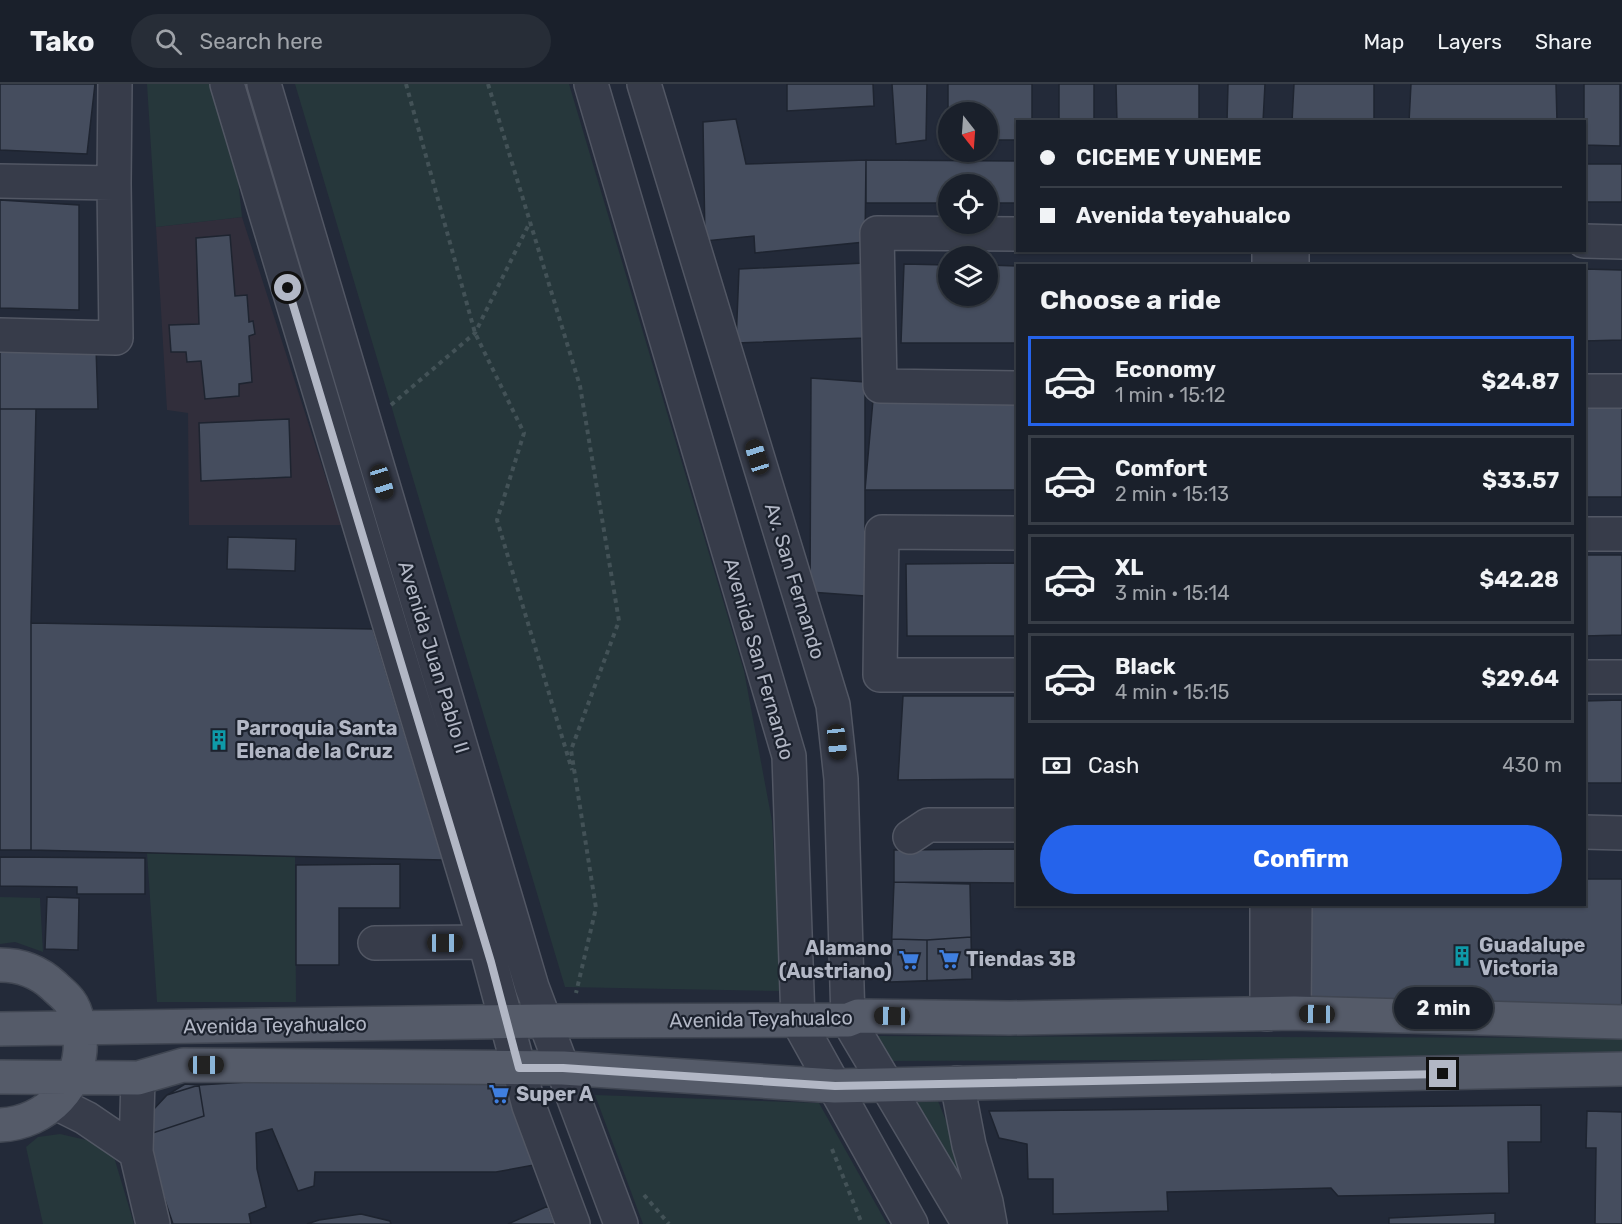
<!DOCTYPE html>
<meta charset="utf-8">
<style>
:root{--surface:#1a202b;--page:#272d37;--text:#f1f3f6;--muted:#9fa3a9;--line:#383e47;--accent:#2563eb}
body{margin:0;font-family:Rubik,sans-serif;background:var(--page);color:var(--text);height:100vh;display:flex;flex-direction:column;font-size:22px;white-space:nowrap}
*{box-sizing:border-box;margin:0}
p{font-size:20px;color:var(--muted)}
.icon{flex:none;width:33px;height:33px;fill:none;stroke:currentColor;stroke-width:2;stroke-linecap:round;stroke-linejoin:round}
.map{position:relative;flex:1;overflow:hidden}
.drawer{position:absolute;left:1016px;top:180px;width:570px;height:642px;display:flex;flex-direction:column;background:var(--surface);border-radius:0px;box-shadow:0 2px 4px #0004,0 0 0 2px var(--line)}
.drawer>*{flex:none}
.top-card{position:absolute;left:1016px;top:36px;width:570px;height:132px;border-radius:0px;box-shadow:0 2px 4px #0004,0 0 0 2px var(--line);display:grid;align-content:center;height:132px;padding:0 24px;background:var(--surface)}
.needle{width:39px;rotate:163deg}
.fabs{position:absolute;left:938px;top:18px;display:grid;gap:12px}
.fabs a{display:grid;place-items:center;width:60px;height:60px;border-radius:50%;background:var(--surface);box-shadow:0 2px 4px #0004,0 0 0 2px var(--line);font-size:30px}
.end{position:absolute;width:27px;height:27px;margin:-14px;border:8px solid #b2b7c5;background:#111;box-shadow:0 0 0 3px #111}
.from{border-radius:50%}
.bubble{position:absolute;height:42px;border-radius:21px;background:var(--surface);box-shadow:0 2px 4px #0004,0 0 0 2px var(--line);font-size:20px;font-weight:700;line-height:42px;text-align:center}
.car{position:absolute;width:18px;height:36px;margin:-18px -9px;border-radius:8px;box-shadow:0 0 4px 2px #0007;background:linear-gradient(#222 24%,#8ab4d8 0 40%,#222 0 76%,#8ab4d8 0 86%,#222 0)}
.top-card b{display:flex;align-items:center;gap:21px;height:57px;font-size:22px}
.top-card b+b{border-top:2px solid var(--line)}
.top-card i{width:15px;height:15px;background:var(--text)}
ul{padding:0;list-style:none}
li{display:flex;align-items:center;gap:18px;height:90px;margin:0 12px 9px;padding:0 12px;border:3px solid var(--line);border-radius:0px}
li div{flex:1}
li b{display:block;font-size:22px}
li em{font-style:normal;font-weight:700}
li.selected{border-color:var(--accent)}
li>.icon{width:54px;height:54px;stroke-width:1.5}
h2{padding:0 24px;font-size:27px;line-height:72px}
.pay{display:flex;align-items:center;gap:15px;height:66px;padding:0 24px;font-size:22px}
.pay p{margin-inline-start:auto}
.button{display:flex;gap:12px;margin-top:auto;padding:12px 24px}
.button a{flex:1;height:69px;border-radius:36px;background:var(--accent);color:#fff;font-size:24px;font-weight:700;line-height:69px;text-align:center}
header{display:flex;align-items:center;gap:36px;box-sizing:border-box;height:84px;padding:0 30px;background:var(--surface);border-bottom:2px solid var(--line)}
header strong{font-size:28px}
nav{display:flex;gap:33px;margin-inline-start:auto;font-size:21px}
.search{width:420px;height:54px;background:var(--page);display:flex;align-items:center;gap:15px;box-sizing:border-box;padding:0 21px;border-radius:33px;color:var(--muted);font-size:22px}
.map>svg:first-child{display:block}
.medical{fill:#312e3b}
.green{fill:#26373b}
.building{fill:#454d5e;stroke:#1e2430;stroke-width:1.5}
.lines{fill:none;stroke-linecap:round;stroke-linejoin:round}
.minor-casing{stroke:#525764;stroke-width:36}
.major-casing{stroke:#404652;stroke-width:36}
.path{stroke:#435257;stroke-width:4;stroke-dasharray:4.5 4.5;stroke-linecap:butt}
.minor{stroke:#373c4a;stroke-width:33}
.major{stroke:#555b69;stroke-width:33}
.route{stroke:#b2b7c5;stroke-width:8}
.labels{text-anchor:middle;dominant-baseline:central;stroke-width:4.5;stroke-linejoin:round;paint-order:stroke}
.street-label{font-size:20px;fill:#b2b7c5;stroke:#1c222e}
.poi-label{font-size:20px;font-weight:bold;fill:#b2b7c5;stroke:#1c222e;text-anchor:start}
</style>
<header>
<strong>Tako</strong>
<div class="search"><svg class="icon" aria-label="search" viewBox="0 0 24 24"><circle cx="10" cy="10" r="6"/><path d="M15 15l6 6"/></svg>Search here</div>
<nav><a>Map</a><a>Layers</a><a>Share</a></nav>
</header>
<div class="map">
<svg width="1622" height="1140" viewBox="0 0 1622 1140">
<rect width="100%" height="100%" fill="#232a39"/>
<!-- medical -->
<path class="medical" d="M242,133l99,308h-152l-1,-112 -21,-3 -11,-183z"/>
<!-- green -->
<path class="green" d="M147,0h63l26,78 6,55 -86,10z
M295,0h274l175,587 28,150 10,170 -217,-4z
M147,769l148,3 1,146h-139z
M0,813l40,1 3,54 -28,-10 -15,2z
M875,952l747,2v20l-735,3z
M595,1011l224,8 68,121h-244z
M936,1012l26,65 2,34 -49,-97z
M60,1050l35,8 19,15 20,67h-91l-17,-77 12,-10z"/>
<!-- building -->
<path class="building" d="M0,0h95l-8,70 -87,-4z
M787,0h86l1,22 -87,5z
M892,0h35l-1,56 -30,4z
M948,0h84v38h-15v18h-30v-28h-39z
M1059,0h35v38h-35z
M1116,0h83v38h-82z
M1228,0h37l-2,38h-36z
M1294,0h80v38h-82z
M1411,0h145l1,38h-148z
M1584,0h36v62l-36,-1z
M736,35l10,45 120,-4 -1,82 -110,11 -1,-17 -49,5 -2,-119z
M866,76l151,1v42h-30v-19h-39v19h-82z
M1584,80h38v38h-38z
M0,116l79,5v105l-79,-2z
M230,151l5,61 12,-1 2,27 4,-1 2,13 -6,2 3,46 -13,2v12l-34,3 -4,-38 -14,1 -1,-10h-15l-2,-27 30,-1 -3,-86z
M865,179v75l-129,5 3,-74z
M904,180l44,1v31h39v-31l30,1v77h-116z
M1584,185l38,1v70l-38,1z
M0,262l96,1 2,62h-98z
M811,294l54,4v214l-55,-4z
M873,316l144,4v86h-152z
M1584,322h38v91h-38z
M0,325h36l-5,214v227h-31z
M289,335l2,58 -90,4 -2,-58z
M228,453l68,2 -1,32 -68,-2z
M1584,471h38v80l-38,1z
M1017,479v73h-110l-1,-72z
M31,539l342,6 70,231 -412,-10z
M903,612h114v83l-119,1z
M1622,616v83h-38v-82z
M1017,765v34l-123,-1v-32z
M0,773l145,1v36h-68v-7l-77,-1z
M400,780v44h-61v57h-43v-100z
M1584,795h38v129h-320l-1,-104h283z
M894,798l76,2 2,95 -82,3z
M47,813l32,1 -1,52 -33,-1z
M971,853l1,42 -45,2v-41z
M892,855l35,1v41l-37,1z
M504,982l30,99 -38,7h-181l-1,14 -16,5 -26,-62 -16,4 1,36 9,38 -17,7 2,10h-78l-22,-65 2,-49 14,-15 32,-10z
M185,1000l14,1 5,31 -54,18 3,-24 14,-15z
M1541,1021v37h-33l1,51 -171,3 -7,-8 -164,4 1,19 -115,3v-35h-25l-1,-35 -28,-6 -10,-27z
M1587,1027l35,1v112h-27l1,-76h-10z
M548,1122l7,18h-47z
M1495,1129v11h-106v-6z
M361,1130l29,7 1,3h-84l12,-4z"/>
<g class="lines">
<!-- minor casing -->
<g class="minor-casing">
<path id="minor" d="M227,0l258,858 44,164 44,118
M264,0l268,903 89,237
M591,0l198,672 9,265 113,203
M644,0l189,621 8,74 7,241 121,204
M0,97l114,2
M1017,150l-140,-1 3,153 137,2
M1584,157l38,1
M1269,182v-16
M1292,182v-16
M0,251l116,3 -2,-155 1,-99
M1584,307h38
M1017,449l-135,-1 -2,143h137
M1584,450h38
M1584,593h38
M1584,748l38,1
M910,753l18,-12h89
M1267,820v110
M375,859l110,-1
M1294,929l1,-109
M138,994l-2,74 17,72
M957,999l12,62 17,57 4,22
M56,1019l30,15 50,34"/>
</g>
<!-- major casing -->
<g class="major-casing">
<path id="major" d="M0,881c20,0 39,7 54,21 5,5 12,10 16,16 7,9 9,24 10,35 4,48 -34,86 -80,88
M0,945l544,-8 304,-1 10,-4 152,2 284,-5 328,9
M0,993l138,1 45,-13 380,3 272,18 787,-17"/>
</g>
<!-- path -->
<path class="path" d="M406,0l69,249 49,100 -27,87 75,250
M488,0l92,302 39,235 -48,129 25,158 -20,85
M391,321l84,-72 55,-111
M832,1065l30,75
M644,1111l25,29"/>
<!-- minor -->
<use href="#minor" class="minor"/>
<!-- major -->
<use href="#major" class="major"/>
</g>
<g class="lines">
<!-- route -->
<path class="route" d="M288,204l203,674 28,106h44l272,18 608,-12"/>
</g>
<!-- icons -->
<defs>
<g id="building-bare" transform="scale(1.62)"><path d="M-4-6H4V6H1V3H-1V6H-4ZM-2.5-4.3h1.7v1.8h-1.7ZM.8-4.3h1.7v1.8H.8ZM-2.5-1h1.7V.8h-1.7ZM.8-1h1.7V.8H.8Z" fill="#0f9aa8" stroke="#1c222e" stroke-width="2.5" paint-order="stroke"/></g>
<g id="supermarket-bare" transform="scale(1.62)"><path d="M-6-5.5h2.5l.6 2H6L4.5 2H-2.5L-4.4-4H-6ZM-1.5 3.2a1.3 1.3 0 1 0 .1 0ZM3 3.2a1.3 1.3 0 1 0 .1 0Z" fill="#3f7fe0" stroke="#1c222e" stroke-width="2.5" paint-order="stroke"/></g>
</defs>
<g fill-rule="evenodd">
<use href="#building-bare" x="219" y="656"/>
<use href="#building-bare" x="1462" y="872"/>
<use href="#supermarket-bare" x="949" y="875"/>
<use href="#supermarket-bare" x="909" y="876"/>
<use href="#supermarket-bare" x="499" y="1010"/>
</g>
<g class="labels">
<!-- street labels -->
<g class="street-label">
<text transform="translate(795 497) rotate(73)">Av. San Fernando</text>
<text transform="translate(434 573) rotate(73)">Avenida Juan Pablo II</text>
<text transform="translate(759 575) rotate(74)">Avenida San Fernando</text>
<text transform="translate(761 935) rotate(-1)">Avenida Teyahualco</text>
<text transform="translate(275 941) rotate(-1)">Avenida Teyahualco</text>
</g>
<!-- poi labels -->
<g class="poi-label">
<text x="236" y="644">Parroquia Santa<tspan x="236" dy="23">Elena de la Cruz</tspan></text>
<text x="1479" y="861">Guadalupe<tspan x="1479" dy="23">Victoria</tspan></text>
<text x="892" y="864" text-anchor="end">Alamano<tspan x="892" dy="23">(Austriano)</tspan></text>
<text x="966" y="875">Tiendas 3B</text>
<text x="516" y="1010">Super A</text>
</g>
</g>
</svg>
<div class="fabs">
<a><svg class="needle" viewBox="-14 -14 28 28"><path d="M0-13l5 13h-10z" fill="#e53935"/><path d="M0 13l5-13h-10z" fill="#9fa3a9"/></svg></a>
<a><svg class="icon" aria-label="locate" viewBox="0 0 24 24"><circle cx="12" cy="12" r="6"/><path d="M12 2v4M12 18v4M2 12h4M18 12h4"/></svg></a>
<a><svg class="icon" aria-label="layers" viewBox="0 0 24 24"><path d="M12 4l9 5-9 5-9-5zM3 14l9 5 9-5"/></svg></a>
</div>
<i class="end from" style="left:288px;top:204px"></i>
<i class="end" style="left:1443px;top:990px"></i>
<div class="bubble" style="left:1394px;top:903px;width:99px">2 min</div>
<i class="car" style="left:757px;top:373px;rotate:343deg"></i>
<i class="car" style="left:382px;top:398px;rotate:163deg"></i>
<i class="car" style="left:837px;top:658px;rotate:174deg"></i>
<i class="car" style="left:445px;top:859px;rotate:90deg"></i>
<i class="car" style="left:1317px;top:930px;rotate:271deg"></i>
<i class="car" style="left:892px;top:932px;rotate:271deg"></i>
<i class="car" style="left:206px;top:981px;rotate:90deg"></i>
<div class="top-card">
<b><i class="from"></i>CICEME Y UNEME</b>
<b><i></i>Avenida teyahualco</b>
</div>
<section class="drawer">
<h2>Choose a ride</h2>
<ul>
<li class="selected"><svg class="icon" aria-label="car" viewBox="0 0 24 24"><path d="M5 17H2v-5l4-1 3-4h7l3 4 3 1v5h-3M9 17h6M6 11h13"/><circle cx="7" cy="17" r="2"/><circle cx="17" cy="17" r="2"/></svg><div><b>Economy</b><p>1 min · 15:12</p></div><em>$24.87</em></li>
<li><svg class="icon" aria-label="car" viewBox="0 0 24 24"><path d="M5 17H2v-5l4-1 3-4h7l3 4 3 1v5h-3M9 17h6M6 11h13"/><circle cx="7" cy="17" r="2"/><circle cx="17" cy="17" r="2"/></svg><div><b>Comfort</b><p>2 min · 15:13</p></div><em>$33.57</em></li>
<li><svg class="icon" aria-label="car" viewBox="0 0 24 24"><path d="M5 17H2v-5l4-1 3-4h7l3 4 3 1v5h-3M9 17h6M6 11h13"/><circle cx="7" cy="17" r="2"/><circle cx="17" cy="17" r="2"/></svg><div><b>XL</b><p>3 min · 15:14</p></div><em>$42.28</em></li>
<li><svg class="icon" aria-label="car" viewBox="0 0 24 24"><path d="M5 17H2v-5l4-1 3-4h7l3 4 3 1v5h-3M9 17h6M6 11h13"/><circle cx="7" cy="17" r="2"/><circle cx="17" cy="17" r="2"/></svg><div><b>Black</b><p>4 min · 15:15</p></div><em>$29.64</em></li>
</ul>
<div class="pay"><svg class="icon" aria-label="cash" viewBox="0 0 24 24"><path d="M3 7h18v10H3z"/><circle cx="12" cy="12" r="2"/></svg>Cash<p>430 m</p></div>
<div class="button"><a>Confirm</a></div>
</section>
</div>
